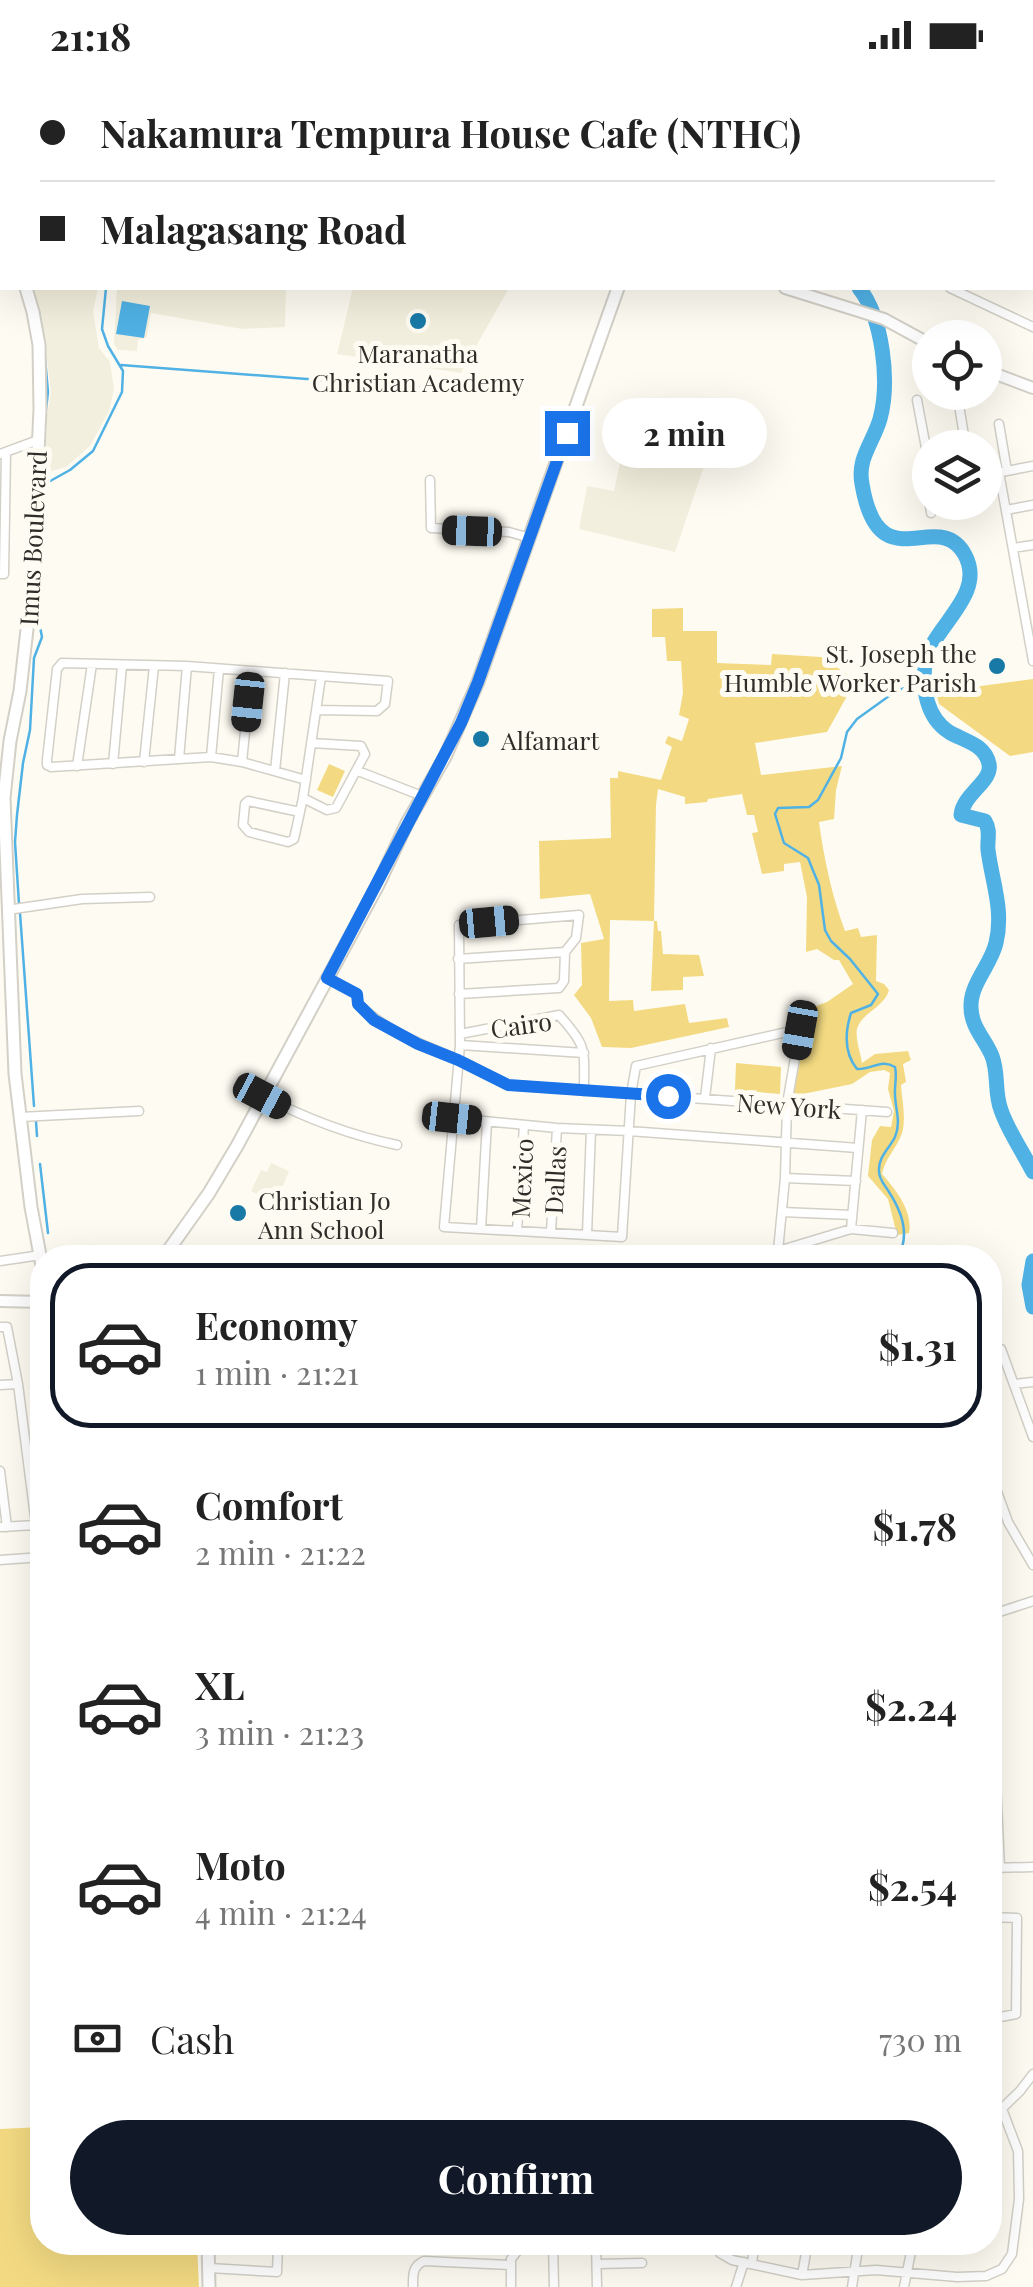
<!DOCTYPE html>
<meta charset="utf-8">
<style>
:root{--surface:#fff;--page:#f6f6f6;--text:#222;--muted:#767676;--line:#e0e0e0;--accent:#111827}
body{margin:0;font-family:"Playfair Display",serif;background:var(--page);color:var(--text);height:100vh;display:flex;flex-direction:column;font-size:38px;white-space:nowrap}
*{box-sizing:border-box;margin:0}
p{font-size:32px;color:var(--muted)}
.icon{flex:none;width:55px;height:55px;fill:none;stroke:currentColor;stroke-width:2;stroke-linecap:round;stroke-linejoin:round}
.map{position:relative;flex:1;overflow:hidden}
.drawer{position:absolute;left:30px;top:1175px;width:972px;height:1010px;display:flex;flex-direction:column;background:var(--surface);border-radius:40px;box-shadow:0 10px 40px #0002}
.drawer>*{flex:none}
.hud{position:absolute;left:0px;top:0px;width:1035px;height:220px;box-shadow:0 10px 40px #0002;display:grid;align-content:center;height:220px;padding:0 40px;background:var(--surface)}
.fabs{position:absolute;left:912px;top:250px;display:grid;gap:20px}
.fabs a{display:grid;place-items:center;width:90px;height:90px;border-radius:50%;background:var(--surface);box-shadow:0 10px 40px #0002;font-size:50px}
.end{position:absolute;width:45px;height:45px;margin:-22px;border:12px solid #1a73e8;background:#fff;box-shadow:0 0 0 5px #fff}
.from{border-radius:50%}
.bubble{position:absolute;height:70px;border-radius:35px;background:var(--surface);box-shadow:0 10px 40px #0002;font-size:32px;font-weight:700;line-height:70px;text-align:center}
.car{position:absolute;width:30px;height:60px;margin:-30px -15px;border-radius:12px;box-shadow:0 0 8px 2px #0007;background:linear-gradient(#222 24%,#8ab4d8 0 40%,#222 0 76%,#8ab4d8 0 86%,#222 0)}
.hud b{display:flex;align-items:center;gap:35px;height:95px;font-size:38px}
.hud b+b{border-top:2px solid var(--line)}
.hud i{width:25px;height:25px;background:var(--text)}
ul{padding:18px 0 0;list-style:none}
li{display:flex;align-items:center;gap:30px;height:165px;margin:0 20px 15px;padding:0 20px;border:5px solid transparent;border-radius:40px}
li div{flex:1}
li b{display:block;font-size:38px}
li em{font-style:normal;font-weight:700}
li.active{border-color:var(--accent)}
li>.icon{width:90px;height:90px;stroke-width:1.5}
.pay{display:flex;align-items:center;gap:25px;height:110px;padding:0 40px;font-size:38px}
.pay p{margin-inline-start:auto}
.primary-button{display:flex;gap:20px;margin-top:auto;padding:20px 40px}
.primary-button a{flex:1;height:115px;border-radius:60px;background:var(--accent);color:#fff;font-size:40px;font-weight:700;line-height:115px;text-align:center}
.status{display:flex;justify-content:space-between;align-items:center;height:70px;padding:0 50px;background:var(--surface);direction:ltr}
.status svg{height:28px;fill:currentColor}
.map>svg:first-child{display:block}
.built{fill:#f3efde}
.green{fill:#f3da82}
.water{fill:#50b1e5}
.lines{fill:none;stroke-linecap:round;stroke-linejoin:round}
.stream{stroke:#50b1e5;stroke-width:2.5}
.river{stroke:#50b1e5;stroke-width:15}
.minor-casing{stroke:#d2d0c7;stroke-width:11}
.tertiary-casing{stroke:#d2d0c7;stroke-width:14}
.secondary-casing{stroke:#d2d0c7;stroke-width:15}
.minor{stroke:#fff;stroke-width:8}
.tertiary{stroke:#fff;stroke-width:10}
.secondary{stroke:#fff;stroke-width:11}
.route{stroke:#1a73e8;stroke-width:12}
.poi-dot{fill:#1979a6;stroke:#fefcf2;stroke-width:4}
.labels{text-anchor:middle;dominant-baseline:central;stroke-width:10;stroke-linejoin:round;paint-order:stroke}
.poi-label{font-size:25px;fill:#2e2d29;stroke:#fefcf2;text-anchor:start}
.street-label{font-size:25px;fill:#2e2d29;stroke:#fefcf2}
</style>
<div class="status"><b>21:18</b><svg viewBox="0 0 49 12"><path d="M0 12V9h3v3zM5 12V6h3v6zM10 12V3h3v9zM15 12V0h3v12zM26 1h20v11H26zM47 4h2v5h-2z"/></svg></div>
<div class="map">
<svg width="1033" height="2217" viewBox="0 0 1033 2217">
<rect width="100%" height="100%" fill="#fefcf2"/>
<!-- built -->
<path class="built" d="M227,0h381v2h-382z
M33,218h65l-5,23 6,37 11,14 4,27 -5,22 -19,35 -24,21 -21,6 2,-58 4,-23 -9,-74z
M117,218h169l-1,39 -43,2 -91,-16 -4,24 -9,3 -1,11 -19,-1 -4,-6z
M353,218h156l-48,85 -124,-19z
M629,350l86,14 -40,118 -96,-23 8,-43 27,5z
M271,1093l18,8 -13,32 -25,-12 10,-21 6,2z"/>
<!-- green -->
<path class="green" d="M683,538v23h34v32l54,2 1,-11 49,3 35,23 -29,52 -72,11 6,32 81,-9 -6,24 -2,29 -15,3c5,37 13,74 26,109l13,-3 3,9 16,-2 -1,46 8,3 5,6c-5,18 -28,23 -32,39 -2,10 4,25 5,34l13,-9 33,-3 3,9 -8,4 3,18 -5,3c1,16 6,36 0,51 -6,14 -16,23 -19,38 14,16 31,37 27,59l-12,2 -9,-36 -20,-23 4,-36 8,-14 11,1 3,-16 -6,-22 2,-16 -6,-3 -14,2 -18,12 -59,12 18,-88 16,-6 26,-18 -14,-24h-5l-17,-11 -11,3 1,-55 -7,-35 -16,2v7l-22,3 -10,-41 6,-1 -4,-17h-7l-5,-21 -34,5 -1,3 -22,2v-7l-27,-8 -2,16 -2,116h3l1,10h3l2,23 36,1 5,21 -21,1v13l-32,1 3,-70 -44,-1 -1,81 24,-1 1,11 51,-7 4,19 38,-5 2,9 -98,21 -29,-1 -11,-29 -17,-23 8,-10 -1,-42 23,-4 -14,-45 -50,5 -1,-58 72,-3 -1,-60h8v-7l43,9 11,-33 -7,-4 3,-7 14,5 7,-22 -10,-4 4,-22 -2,-32h-14l-2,-24h-13v-28z
M1033,609v73l-23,4 -71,-52 -3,-12z
M329,694l16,7 -12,26 -16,-7z
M736,993l45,4 -1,27 -45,-4z
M42,2057v115l155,1 2,44h-199v-158z"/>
<!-- water -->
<path class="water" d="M122,231l28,5 -6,32 -28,-4z"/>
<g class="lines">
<!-- stream -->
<path class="stream" d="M219,2l1,-2
M0,123l2,6
M39,242l3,17
M44,277l4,45 -2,17
M121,295l332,25
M43,415l27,-15 23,-19 29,-59 1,-21 -15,-25 -6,-17 4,-41
M19,834l-4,-62 2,-27 6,-52 7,-33 4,-72 8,-21 -4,-20 4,-8 -4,-30 7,-75 -3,-28
M20,843l14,193
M36,1051l1,15
M40,1094l8,69
M897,1188c14,-22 5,-46 -8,-66 -4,-7 -10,-12 -10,-21 -1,-14 10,-22 16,-34 7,-17 -1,-30 0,-47 0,-8 2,-14 0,-23 -14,-9 -23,3 -38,2 -13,-16 -12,-37 -6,-56l20,-8 7,-11 -28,-35 -19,-18 -6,-11 -6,-45 -7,-17 -4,-10 -24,-15 -9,-29 3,-6 31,-1 9,-7 23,-42 6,-26 10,-13 39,-28 12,-4 17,-11"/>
<!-- river -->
<path class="river" d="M900,0v2
M859,218c24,30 31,94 21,131 -7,24 -23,39 -18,65 17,101 76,21 103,71 22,41 -34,72 -40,109 -3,25 2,54 24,68 15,9 36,12 40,32 4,17 -26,30 -28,51l24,6c6,10 2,18 3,29 4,32 16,60 8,93 -5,22 -26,41 -25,64 0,20 14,32 21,49 7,18 2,36 9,54 7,21 22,42 32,62
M1033,1191l-4,24 4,22"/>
<!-- minor casing -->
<g class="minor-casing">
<path id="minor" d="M726,0l1,2
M950,2l10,-2
M1032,27h1
M950,218l83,39
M917,330l13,69
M959,335l7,43
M999,354l8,47
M0,384l38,-14
M999,402l34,189
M985,405l48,-9
M430,410l1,48 78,4 21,6
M930,415l-2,8 3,20
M964,432l2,11
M1006,440l27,-5
M1013,478l20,-3
M0,504h4l2,-122
M211,687l8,-88
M179,689l8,-93
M144,692l10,-96
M242,692l9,-90
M113,694l9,-98
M77,696l15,-102
M275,701l10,-98
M358,701l64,25
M306,710l-64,-18 -31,-5 -160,10 -4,-2v-5l10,-91 5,-6 125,3 201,15 -3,23 -8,7 -61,-1
M303,728l24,12 9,-2 29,-54 -4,-8 -50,-3
M300,742l-52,-11 -3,3 -2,21 6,7 39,10 6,-3 9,-41 18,-121
M7,840l75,-11 68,-2
M458,889l107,-7
M327,908l30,16 1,10c29,28 63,40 99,55 17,8 34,18 51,26l379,27
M459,924l100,-6 5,-7 1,-29 11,-14 3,-23 -120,10 1,120 -16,182 178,10 9,-143 5,-28 164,-37 -13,75 -2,74 -7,73 73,-22 42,4
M460,964l99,-19c29,32 25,34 25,76
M460,975l124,8
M263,1026c42,22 86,39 134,49
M705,1028l6,-50
M20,1047l119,-6
M452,1048l105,10 72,3 229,17
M785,1108l71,3
M782,1142l70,3
M481,1159l6,-107
M851,1159l11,-119
M517,1161l7,-106
M551,1162l6,-104
M587,1164l4,-104
M0,1191l41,-6
M0,1257h7l11,57 18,141 1,32
M990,1280l11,-1 32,88
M1014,1314l19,-2
M0,1315l18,-1
M0,1401l7,56
M990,1402l18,50 25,43
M0,1457l36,-2
M0,1490l42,-3
M990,1545l43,-14
M990,1579l10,219
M990,1798l43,-1
M990,1847l27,1 -1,96 -26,5
M990,1867l1,-20
M990,2050l30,-29 13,-17
M553,2172l1,45
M596,2172l1,45
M714,2172l6,11 12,7 70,15 74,-5 81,7 29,-1 16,-7 10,-15 7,-55 -1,-48 -16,-42
M752,2193l3,-21
M597,2194l45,-1
M209,2198l68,4 1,-25 33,1
M802,2205l6,-33
M413,2217c0,-11 -1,-21 11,-26l86,4
M511,2217v-28l14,-17
M736,2217l8,-25
M852,2217l7,-45
M904,2217l9,-45"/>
</g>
<!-- tertiary casing -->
<g class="tertiary-casing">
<path id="tertiary" d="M785,218l99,31 46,25
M985,300l48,18
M0,1231l42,1"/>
</g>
<!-- secondary casing -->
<g class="secondary-casing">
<path id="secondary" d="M672,2v-2
M0,154l2,5
M26,218l7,24 6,33 1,64 -8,176 -12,106 -10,50 -6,57 11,276 16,133 11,59
M163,1188l46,-65 28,-47 141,-261 29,-62 38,-66 33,-75 140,-394
M208,2172l1,45"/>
</g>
<!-- minor -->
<use href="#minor" class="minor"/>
<!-- tertiary -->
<use href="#tertiary" class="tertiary"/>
<!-- secondary -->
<use href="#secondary" class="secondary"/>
</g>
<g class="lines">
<!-- route -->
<path class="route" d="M567,363l-89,249 -17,41 -134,255 30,16 1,10 16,16 44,24 40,16 50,25 160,11"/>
</g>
<!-- markers -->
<g class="poi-dot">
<circle cx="418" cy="251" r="10"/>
<circle cx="997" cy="596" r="10"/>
<circle cx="481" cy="669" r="10"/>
<circle cx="238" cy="1143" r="10"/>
</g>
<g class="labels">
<!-- poi labels -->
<g class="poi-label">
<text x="418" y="282" text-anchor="middle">Maranatha<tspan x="418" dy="29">Christian Academy</tspan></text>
<text x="977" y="582" text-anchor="end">St. Joseph the<tspan x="977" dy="29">Humble Worker Parish</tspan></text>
<text x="501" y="669">Alfamart</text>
<text x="258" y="1129">Christian Jo<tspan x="258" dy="29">Ann School</tspan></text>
</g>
<!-- street labels -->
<g class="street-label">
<text transform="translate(32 468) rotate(-87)">Imus Boulevard</text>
<text transform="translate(521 954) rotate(-8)">Cairo</text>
<text transform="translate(789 1035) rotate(4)">New York</text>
<text transform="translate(521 1108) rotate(-87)">Mexico</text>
<text transform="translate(554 1110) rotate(-87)">Dallas</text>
</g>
</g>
</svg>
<div class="fabs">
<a><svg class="icon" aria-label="locate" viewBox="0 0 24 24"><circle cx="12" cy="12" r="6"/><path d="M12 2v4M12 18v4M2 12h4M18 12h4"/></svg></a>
<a><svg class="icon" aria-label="layers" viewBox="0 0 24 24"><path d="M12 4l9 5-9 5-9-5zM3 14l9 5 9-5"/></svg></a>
</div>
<i class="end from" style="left:668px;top:1026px"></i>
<i class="end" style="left:567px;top:363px"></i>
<div class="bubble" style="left:602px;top:328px;width:165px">2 min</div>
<i class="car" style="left:472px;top:461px;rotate:272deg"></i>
<i class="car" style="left:248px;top:632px;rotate:186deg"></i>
<i class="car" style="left:489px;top:852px;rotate:85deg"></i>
<i class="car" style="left:800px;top:960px;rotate:190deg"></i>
<i class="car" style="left:262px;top:1026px;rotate:118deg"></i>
<i class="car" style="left:452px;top:1048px;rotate:96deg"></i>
<div class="hud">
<b><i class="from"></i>Nakamura Tempura House Cafe (NTHC)</b>
<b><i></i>Malagasang Road</b>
</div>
<section class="drawer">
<ul>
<li class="active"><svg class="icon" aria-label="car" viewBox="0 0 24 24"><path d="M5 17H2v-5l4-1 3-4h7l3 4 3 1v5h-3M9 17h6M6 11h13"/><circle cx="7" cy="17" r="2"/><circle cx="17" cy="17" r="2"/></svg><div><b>Economy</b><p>1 min · 21:21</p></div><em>$1.31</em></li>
<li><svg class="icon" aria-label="car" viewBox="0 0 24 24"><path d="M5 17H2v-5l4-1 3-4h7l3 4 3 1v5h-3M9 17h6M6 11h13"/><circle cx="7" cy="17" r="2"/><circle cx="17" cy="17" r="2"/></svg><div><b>Comfort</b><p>2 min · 21:22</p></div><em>$1.78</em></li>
<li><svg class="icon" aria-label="car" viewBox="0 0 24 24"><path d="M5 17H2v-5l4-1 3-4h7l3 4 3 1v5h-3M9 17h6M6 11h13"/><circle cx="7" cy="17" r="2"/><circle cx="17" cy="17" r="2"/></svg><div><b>XL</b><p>3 min · 21:23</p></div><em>$2.24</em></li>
<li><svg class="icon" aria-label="car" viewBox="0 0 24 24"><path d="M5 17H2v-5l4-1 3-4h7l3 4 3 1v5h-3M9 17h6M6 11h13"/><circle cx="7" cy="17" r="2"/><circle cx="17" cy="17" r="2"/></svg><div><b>Moto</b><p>4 min · 21:24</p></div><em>$2.54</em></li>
</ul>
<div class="pay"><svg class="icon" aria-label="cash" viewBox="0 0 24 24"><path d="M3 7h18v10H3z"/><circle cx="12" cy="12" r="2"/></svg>Cash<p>730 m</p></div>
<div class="primary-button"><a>Confirm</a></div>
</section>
</div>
